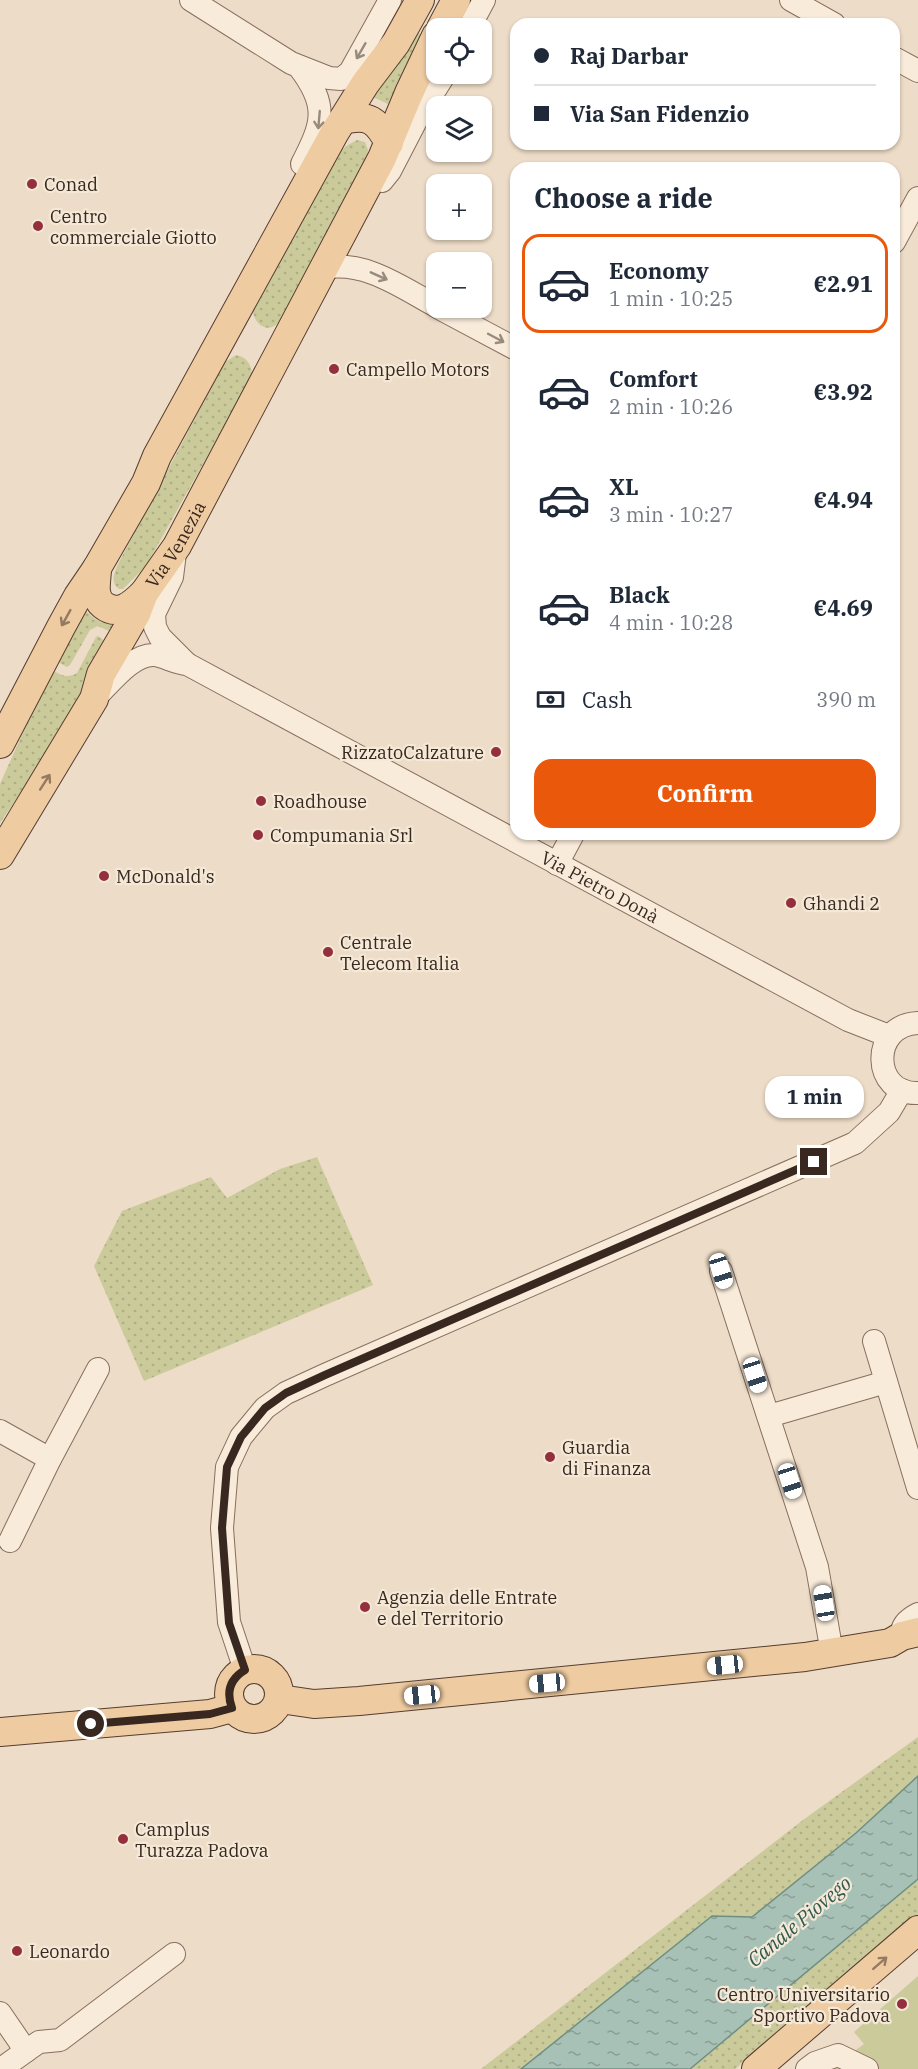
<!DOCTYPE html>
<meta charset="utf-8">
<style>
:root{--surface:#fff;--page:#f2f2f3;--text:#1f2937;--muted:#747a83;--line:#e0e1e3;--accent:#ea580c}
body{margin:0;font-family:"IBM Plex Serif",serif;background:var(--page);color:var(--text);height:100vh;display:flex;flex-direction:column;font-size:22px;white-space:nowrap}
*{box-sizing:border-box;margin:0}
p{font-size:20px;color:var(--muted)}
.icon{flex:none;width:33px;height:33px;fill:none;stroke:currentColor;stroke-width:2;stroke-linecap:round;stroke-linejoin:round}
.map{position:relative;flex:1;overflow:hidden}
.drawer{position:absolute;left:510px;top:162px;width:390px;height:678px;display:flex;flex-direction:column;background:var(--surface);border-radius:18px;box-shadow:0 2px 4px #0004}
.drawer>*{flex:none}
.top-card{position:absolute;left:510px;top:18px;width:390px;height:132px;border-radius:18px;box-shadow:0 2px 4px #0004;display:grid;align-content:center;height:132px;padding:0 24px;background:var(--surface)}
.buttons{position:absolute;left:426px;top:18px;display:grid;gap:12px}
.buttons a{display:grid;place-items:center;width:66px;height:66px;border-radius:12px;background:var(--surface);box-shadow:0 2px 4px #0004;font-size:30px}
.end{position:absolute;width:27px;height:27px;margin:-14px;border:8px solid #392820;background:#fff;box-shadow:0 0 0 3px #fff}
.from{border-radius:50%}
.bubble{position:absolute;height:42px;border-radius:18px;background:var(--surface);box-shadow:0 2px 4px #0004;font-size:20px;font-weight:800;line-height:42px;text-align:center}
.car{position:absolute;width:18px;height:36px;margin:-18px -9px;border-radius:8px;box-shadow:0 0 4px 2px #0007;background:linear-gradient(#fff 24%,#345 0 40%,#fff 0 76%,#345 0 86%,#fff 0)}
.top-card b{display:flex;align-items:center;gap:21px;height:57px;font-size:22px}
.top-card b+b{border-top:2px solid var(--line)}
.top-card i{width:15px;height:15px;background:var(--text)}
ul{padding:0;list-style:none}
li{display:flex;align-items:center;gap:18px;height:99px;margin:0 12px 9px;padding:0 12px;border:3px solid transparent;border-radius:18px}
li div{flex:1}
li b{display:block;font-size:22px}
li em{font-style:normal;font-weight:800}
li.active{border-color:var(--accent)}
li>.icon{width:54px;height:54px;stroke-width:1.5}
h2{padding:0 24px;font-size:27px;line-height:72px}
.pay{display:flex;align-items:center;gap:15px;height:66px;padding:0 24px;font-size:22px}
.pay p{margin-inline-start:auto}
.cta{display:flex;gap:12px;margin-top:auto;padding:12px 24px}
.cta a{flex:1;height:69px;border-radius:18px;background:var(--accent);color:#fff;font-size:24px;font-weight:800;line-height:69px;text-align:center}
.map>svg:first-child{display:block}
.grass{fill:url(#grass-dots)}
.pitch{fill:#cbca9b}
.water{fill:url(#water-ripples);stroke:#6f8f82;stroke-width:1.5}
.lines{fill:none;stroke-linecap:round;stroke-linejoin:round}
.minor-casing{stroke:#886e5d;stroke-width:24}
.major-casing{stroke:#563d31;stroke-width:30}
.minor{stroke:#f8ebda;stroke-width:22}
.major{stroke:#eecba1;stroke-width:28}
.oneway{stroke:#988a7d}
.oneway2{stroke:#947a60}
.route{stroke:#392820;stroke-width:8}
.poi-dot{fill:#942f3e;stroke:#f4e8d6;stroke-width:2}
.labels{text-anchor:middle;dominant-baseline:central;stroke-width:4.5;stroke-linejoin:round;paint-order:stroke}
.poi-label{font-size:18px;fill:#392820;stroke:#f4e8d6;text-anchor:start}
.street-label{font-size:18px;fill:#392820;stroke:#f4e8d6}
.water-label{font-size:20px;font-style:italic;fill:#305850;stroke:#f4e8d6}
</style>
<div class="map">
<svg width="918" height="2069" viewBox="0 0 918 2069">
<defs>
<pattern id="grass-dots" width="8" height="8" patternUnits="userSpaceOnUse" patternTransform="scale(1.5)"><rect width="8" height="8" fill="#cbca9b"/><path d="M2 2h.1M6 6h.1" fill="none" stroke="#afae85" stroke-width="1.8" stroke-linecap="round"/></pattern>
<pattern id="water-ripples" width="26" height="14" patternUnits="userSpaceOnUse" patternTransform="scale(1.5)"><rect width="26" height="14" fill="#a8c1b6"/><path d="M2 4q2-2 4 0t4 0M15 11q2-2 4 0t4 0" fill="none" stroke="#8a9d94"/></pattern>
</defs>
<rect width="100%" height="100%" fill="#eddcc7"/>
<!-- grass -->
<path class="grass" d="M416,32l8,4 -36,68 -15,-7z
M357,140l8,2 3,8 -1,7 -87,165c-14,13 -26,2 -28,-14l87,-155 7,-7z
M236,355c11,2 16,10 16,21l-106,190 -23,23h-4c-9,-7 -5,-15 -1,-25l107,-202z
M84,608c9,12 18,16 33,16l-6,8 -13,-6 -8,4 -20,35 -3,2 -11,-6z
M98,636l10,7 -55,102 -53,78v-39l50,-112 2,-2c9,5 15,9 25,3l19,-36z
M317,1157l56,128 -229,96 -50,-115 28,-55 89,-34 16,21 53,-29z
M918,1737v39l-62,57 -104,84 -40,-1 -191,153h-40l322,-249z
M918,1879v36l-183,154h-45z"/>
<!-- pitch -->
<path class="pitch" d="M918,1976v93h-88l34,-25 -10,-12z"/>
<!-- water -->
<path class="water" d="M918,1776v103l-228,190h-169l191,-153 40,1 104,-84z"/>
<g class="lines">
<!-- minor casing -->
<g class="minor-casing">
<g id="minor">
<path d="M191,0l100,63 38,15 12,1 9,-7 40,-72"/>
<path d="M791,0l43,24"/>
<path d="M469,28l15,-28"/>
<path d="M894,58l24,13"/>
<path d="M299,67c30,39 24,56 3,97"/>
<path d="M382,181l8,-10 29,-56 26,-41"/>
<path d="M894,242l24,-44"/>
<path d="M323,268c42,-8 78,19 113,38"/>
<path d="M439,308l77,41"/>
<path d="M175,553l-3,24 -18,37 1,13 5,10 25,25"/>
<path id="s1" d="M94,699c15,-14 38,-46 61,-44 11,2 20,8 32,9l661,356 41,16"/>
<path d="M557,864l16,-30"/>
<path d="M918,1023c-49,2 -46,72 0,70"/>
<path d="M721,1271l96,296 15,86"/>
<path d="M874,1341l44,147"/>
<path d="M769,1416l117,-34"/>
<path d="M0,1431l50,28"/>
<path d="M10,1541l40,-82 48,-90"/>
<path d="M902,1636c-1,-10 6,-17 16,-22"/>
<path d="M245,1670l-16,-48 -7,-94 5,-61 14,-30 24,-29 21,-15 39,-18 530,-232 34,-31 13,-22"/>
<path d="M0,2013l26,38 -25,18"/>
<path d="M26,2051l13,-9 21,-2 114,-86"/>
<path d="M807,2069l8,-6 23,-8 29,14"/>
</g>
</g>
<!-- major casing -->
<g class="major-casing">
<g id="major">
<path d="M441,28l15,-28"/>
<path d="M343,120c26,-6 34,0 46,23"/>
<path d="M97,568c0,8 -2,17 -1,24 1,5 3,10 7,13 15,12 29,0 41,-12"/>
<path d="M0,744l61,-117 17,-31 19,-28 49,-85 11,-27 178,-324 30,-48 31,-41 24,-43"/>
<path id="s2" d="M0,855l94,-156 7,-25 35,-60 8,-21 33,-47 205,-388 27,-65 27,-57"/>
<circle cx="254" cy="1694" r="25"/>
<path d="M280,1699l34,5 45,-3 446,-44 85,-14 12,-7 16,-4"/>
<path d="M0,1732l210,-18 22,-6"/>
<path d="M756,2069l162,-139"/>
</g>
</g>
<!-- minor -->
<use href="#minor" class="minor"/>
<!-- major -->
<use href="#major" class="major"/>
</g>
<!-- one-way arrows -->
<defs><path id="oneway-shaft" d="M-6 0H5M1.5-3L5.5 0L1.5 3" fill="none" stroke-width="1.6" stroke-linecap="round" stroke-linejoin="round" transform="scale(1.5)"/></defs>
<g class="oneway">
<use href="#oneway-shaft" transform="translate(361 51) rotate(120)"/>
<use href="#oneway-shaft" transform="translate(319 120) rotate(95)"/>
<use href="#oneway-shaft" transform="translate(379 276) rotate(24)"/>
<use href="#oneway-shaft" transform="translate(496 338) rotate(28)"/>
</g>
<g class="oneway2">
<use href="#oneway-shaft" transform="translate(66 618) rotate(119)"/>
<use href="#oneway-shaft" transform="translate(45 782) rotate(-57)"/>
<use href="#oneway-shaft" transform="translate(880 1963) rotate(-41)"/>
</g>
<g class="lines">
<!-- route -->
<path class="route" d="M91,1724l119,-10 22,-6c-6,-16 -2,-29 13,-38l-16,-47 -7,-95 5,-61 14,-30 24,-29 21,-15 39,-18 489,-213"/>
</g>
<!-- markers -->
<g class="poi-dot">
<circle cx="32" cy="184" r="6"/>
<circle cx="38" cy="226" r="6"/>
<circle cx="334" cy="369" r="6"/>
<circle cx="496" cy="752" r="6"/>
<circle cx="261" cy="801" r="6"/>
<circle cx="258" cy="835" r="6"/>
<circle cx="104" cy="876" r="6"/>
<circle cx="791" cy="903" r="6"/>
<circle cx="328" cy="952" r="6"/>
<circle cx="550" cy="1457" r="6"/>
<circle cx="365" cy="1607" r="6"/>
<circle cx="123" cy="1839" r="6"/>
<circle cx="17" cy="1951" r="6"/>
<circle cx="902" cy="2004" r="6"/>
</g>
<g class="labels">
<!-- poi labels -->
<g class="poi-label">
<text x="44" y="184">Conad</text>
<text x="50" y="216">Centro<tspan x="50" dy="21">commerciale Giotto</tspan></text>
<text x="346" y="369">Campello Motors</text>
<text x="484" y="752" text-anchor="end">RizzatoCalzature</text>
<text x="273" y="801">Roadhouse</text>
<text x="270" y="835">Compumania Srl</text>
<text x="116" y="876">McDonald's</text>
<text x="803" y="903">Ghandi 2</text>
<text x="340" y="942">Centrale<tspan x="340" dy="21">Telecom Italia</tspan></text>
<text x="562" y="1447">Guardia<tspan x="562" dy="21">di Finanza</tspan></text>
<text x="377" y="1597">Agenzia delle Entrate<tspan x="377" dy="21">e del Territorio</tspan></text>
<text x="135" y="1829">Camplus<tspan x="135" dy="21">Turazza Padova</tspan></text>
<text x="29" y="1951">Leonardo</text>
<text x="890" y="1994" text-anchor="end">Centro Universitario<tspan x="890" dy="21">Sportivo Padova</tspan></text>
</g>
<!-- street labels -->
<g class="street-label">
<text stroke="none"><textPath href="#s2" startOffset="358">Via Venezia</textPath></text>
<text stroke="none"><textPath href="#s1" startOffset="580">Via Pietro Donà</textPath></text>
</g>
<!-- water labels -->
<g class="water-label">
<text transform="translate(799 1921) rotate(-40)">Canale Piovego</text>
</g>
</g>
</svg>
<div class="buttons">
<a><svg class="icon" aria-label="locate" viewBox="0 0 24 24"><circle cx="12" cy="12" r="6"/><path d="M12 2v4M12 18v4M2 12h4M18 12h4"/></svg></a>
<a><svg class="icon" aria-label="layers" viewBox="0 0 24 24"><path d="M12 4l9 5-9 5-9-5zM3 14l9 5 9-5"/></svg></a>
<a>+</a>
<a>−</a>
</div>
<i class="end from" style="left:91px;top:1724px"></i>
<i class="end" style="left:814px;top:1162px"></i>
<div class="bubble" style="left:765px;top:1076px;width:99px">1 min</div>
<i class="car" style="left:721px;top:1271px;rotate:163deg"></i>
<i class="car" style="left:755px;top:1375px;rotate:162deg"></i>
<i class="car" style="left:790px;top:1481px;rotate:162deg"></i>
<i class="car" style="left:824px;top:1603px;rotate:351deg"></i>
<i class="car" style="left:725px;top:1665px;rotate:264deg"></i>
<i class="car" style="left:547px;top:1683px;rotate:265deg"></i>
<i class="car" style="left:422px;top:1695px;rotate:264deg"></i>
<div class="top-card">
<b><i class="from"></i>Raj Darbar</b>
<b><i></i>Via San Fidenzio</b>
</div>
<section class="drawer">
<h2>Choose a ride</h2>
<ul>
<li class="active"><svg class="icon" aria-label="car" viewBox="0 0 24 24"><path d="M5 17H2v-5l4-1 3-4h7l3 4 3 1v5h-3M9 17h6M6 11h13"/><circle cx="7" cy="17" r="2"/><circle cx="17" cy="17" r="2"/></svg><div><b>Economy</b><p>1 min · 10:25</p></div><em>€2.91</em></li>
<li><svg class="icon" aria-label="car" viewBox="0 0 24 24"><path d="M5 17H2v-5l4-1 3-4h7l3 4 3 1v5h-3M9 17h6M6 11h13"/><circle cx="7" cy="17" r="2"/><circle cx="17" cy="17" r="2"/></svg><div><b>Comfort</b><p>2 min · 10:26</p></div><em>€3.92</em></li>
<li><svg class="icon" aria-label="car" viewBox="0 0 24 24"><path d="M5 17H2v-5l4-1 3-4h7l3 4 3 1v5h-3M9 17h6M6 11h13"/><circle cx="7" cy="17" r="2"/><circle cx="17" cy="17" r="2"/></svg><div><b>XL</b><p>3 min · 10:27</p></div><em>€4.94</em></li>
<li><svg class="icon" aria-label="car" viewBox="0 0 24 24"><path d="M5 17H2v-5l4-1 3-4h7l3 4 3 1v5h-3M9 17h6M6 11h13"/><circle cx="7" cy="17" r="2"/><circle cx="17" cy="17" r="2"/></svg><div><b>Black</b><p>4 min · 10:28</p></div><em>€4.69</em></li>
</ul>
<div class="pay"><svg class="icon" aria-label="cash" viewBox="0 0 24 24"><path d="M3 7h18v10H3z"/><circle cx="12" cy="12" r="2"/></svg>Cash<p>390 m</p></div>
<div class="cta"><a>Confirm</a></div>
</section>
</div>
